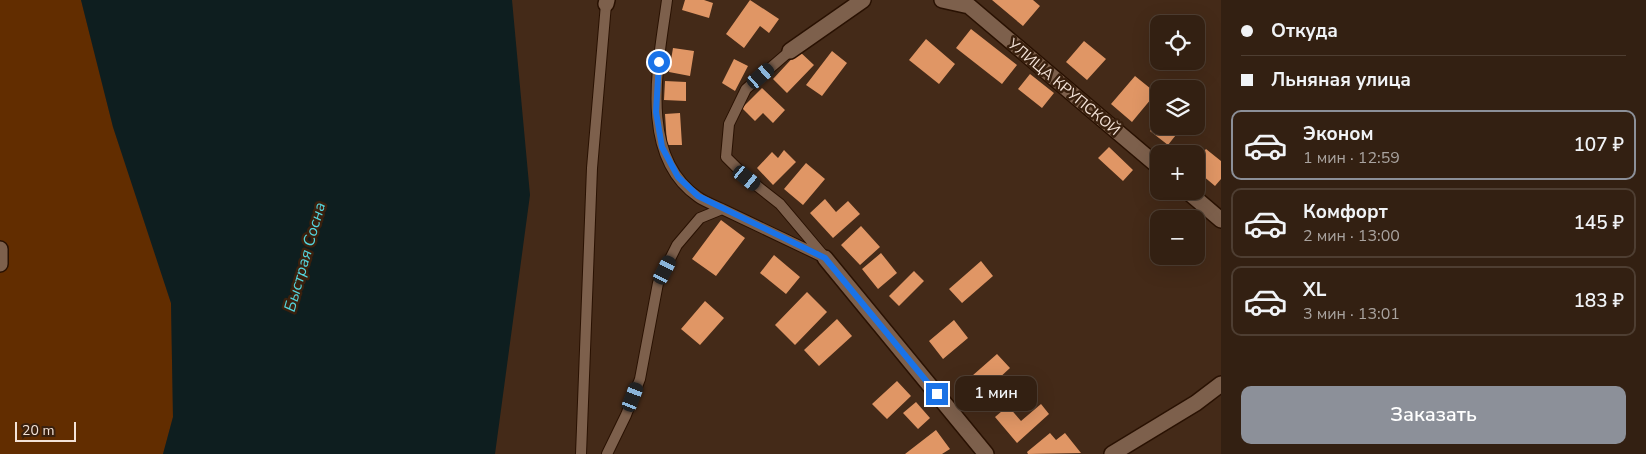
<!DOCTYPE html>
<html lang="ru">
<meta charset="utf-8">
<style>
:root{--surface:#332012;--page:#3e2d20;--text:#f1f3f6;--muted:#a9a39f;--line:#4e3e32;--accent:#8c9099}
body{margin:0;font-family:"Nunito Sans",sans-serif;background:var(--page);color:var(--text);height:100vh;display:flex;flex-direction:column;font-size:19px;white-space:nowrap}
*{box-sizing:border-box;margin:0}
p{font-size:16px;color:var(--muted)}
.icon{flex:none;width:28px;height:28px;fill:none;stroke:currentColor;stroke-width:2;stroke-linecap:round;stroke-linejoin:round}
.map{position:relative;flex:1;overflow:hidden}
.details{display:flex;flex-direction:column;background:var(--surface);width:425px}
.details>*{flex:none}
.hud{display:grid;align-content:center;height:110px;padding:0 20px;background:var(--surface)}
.buttons{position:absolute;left:1150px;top:15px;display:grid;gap:10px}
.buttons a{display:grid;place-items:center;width:55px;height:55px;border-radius:10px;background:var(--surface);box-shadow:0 5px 20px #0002,0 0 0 1px var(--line);font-size:25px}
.scale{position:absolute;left:15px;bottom:12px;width:61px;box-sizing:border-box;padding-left:5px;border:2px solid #f4e3d8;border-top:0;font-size:14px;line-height:18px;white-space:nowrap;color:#f4e3d8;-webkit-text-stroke:4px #39200e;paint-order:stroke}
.end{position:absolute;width:22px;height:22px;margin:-11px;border:6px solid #1a73e8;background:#fff;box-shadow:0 0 0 2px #fff}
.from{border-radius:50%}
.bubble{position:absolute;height:35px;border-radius:10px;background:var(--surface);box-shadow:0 5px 20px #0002,0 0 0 1px var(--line);font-size:16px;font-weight:600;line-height:35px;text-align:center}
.car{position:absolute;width:15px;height:30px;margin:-15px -8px;border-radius:6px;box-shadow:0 0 4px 1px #0007;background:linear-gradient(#222 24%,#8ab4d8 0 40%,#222 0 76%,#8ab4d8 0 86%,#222 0)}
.hud b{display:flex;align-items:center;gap:18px;height:48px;font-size:19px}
.hud b+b{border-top:1px solid var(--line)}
.hud i{width:12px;height:12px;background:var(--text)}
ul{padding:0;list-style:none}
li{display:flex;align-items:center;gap:15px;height:70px;margin:0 10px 8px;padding:0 10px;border:2px solid var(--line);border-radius:10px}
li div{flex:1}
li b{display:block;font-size:19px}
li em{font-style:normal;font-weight:600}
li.on{border-color:var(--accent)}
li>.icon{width:45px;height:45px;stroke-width:1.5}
.button{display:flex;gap:10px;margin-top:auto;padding:10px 20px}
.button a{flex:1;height:58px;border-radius:10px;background:var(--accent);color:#fff;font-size:20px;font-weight:600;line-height:58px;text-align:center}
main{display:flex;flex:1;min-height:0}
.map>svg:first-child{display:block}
.green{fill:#622d00}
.water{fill:#0e1e1f}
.building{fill:#e09665}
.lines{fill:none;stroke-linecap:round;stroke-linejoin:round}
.lane-casing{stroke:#291102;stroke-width:12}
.street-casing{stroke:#291102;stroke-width:18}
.lane{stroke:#7d604c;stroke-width:10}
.street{stroke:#7d604c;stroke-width:15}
.route{stroke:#1a73e8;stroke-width:6}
.labels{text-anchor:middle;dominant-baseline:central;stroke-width:5;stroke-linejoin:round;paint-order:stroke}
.street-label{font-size:15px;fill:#f4e3d8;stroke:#39200e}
.water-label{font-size:16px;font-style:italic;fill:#54d4dd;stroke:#39200e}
</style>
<main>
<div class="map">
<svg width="1221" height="454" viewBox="0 0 1221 454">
<rect width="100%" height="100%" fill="#442a18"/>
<!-- green -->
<path class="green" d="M0,0h81l32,127 58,176 2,114 -10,37h-163z"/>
<!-- water -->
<path class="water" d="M81,0h431l18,195 -35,259h-332l10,-37 -2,-114 -58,-176z"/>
<!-- building -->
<path class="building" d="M685,0h19l9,3 -4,15 -27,-8z
M750,0l29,19 -10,14 -9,-7 -16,22 -18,-14z
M992,0h41l7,6 -17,20z
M971,29l46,36 -15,19 -46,-36z
M926,39l29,25 -16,20 -30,-24z
M1084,41l22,18 -19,21 -21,-18z
M673,48l21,3 -4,25 -21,-4z
M799,51l15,14 -27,28 -14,-14z
M832,51l15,12 -25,33 -16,-11z
M734,59l14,7 -13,25 -13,-8z
M1030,74l24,19 -12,15 -24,-19z
M1135,76l21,17 -24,29 -21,-18z
M665,81l21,1v19l-22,-1z
M762,88l23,22 -12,13 -10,-10 -8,8 -13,-13z
M680,113l2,32h-15l-2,-31z
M1159,119v7h24l-15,19 -18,-14z
M1109,147l24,23 -10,11 -25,-23z
M1206,149l15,12v18l-6,7 -19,-16v-10z
M784,150l12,12 -23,23 -16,-17 15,-16 6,6z
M806,163l19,16 -22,26 -19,-16z
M825,199l11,13 12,-11 12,13 -27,24 -23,-25z
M721,220l24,18 -29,38 -24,-17z
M861,226l19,21 -20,18 -19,-20z
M881,253l16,20 -19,16 -16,-20z
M774,255l26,22 -14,17 -26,-21z
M981,261l12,15 -31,27 -13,-14z
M914,271l10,10 -25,25 -10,-10z
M807,292l20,20 -32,33 -20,-20z
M705,301l19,17 -24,27 -19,-16z
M837,319l15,17 -33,30 -15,-16z
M954,320l14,18 -25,21 -14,-18z
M997,354l13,14 -25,23 13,15 -7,6 -27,-29z
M897,381l14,15 -24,23 -15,-15z
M916,402l14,16 -12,11 -15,-16z
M1041,404l8,10 -32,29 -22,-26 13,-11 13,15z
M936,430l14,19 -8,5h-37z
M1050,433l6,7 9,-7 16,20 -53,1 -1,-2z"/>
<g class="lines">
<!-- lane casing -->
<g class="lane-casing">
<path id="lane" d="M667,0c-8,61 -30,155 31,197 7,5 16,8 24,12
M790,51l-44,38 -17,35 -3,33 21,21 33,26 43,51
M581,454l11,-286 14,-164
M607,454l19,-39 14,-36 18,-96 19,-38 23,-27 22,-9 103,49"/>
</g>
<!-- street casing -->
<g class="street-casing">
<path id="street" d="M942,0l27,6 190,161
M606,4l1,-4
M790,51l73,-51
M1187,191l34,29
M0,249v15
M825,258l161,196
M1112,454l84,-51 25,-19"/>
</g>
<!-- lane -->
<use href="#lane" class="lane"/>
<!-- street -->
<use href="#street" class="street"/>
</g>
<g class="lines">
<!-- route -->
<path class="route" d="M659,62l-3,50 6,35 16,30 20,19 127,62 112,136"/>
</g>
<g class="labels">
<!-- street labels -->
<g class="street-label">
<text transform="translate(1064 87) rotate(40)">УЛИЦА КРУПСКОЙ</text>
</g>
<!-- water labels -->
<g class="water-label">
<text transform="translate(305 257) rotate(-74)">Быстрая Сосна</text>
</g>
</g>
</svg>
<div class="buttons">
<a><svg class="icon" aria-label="locate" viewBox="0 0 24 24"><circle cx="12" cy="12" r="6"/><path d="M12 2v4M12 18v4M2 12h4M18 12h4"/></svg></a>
<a><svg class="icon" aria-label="layers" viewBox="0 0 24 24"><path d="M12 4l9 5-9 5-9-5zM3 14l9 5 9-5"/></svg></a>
<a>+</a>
<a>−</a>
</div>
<div class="scale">20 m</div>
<i class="end from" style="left:659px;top:62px"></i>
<i class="end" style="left:937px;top:394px"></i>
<div class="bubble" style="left:955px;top:376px;width:82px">1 мин</div>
<i class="car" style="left:761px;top:76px;rotate:49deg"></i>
<i class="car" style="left:747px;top:178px;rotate:129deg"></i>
<i class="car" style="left:665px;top:270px;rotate:27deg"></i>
<i class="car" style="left:633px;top:397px;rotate:21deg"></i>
</div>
<section class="details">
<div class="hud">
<b><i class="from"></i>Откуда</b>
<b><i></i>Льняная улица</b>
</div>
<ul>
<li class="on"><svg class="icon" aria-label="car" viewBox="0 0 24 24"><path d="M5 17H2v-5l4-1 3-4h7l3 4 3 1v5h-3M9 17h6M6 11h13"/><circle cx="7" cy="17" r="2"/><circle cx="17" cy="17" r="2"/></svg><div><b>Эконом</b><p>1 мин · 12:59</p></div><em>107 ₽</em></li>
<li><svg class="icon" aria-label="car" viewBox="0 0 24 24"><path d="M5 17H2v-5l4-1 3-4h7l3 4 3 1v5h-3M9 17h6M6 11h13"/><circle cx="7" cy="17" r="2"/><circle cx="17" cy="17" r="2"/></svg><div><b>Комфорт</b><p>2 мин · 13:00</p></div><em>145 ₽</em></li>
<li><svg class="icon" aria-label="car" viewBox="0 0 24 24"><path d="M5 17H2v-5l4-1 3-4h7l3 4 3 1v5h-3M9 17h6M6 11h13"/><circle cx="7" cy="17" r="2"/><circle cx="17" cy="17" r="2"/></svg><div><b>XL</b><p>3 мин · 13:01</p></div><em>183 ₽</em></li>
</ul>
<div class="button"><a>Заказать</a></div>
</section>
</main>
